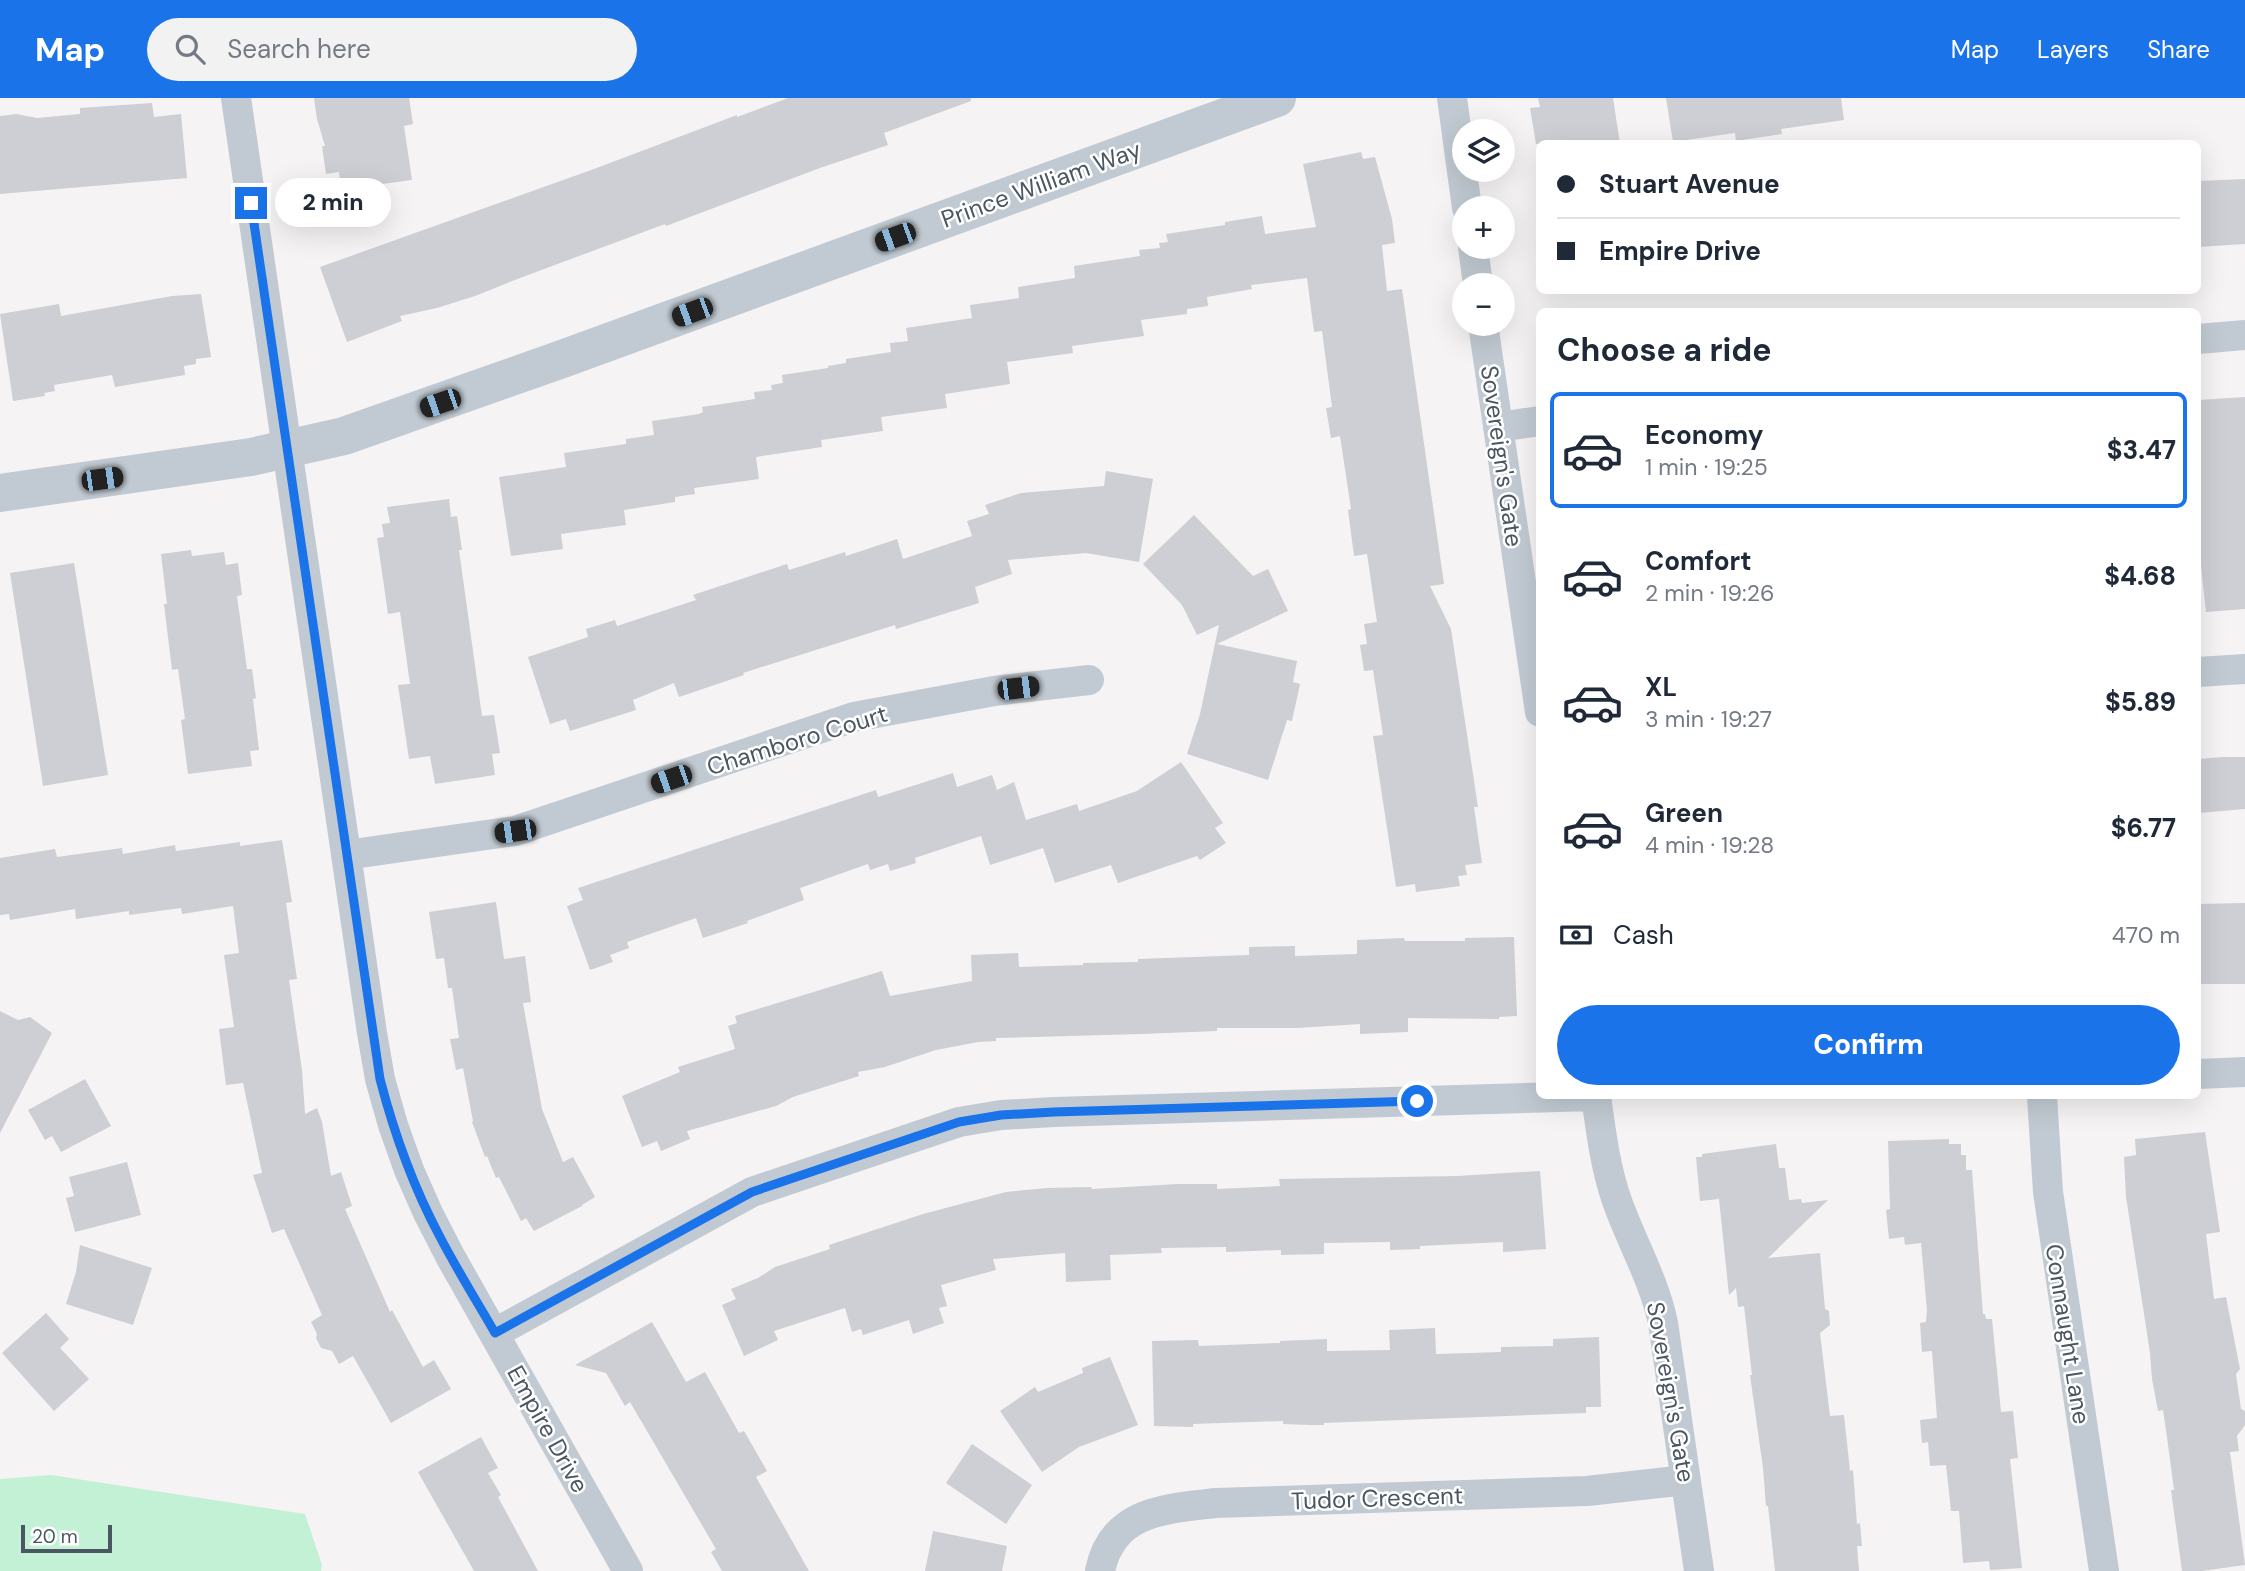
<!DOCTYPE html>
<meta charset="utf-8">
<style>
:root{--surface:#fff;--page:#f2f2f3;--text:#1f2937;--muted:#747a83;--line:#e0e1e3;--accent:#1a73e8}
body{margin:0;font-family:"DM Sans",sans-serif;background:var(--page);color:var(--text);height:100vh;display:flex;flex-direction:column;font-size:26px;white-space:nowrap}
*{box-sizing:border-box;margin:0}
p{font-size:23px;color:var(--muted)}
.icon{flex:none;width:38px;height:38px;fill:none;stroke:currentColor;stroke-width:2;stroke-linecap:round;stroke-linejoin:round}
.map{position:relative;flex:1;overflow:hidden}
.panel{position:absolute;left:1536px;top:210px;width:665px;height:791px;display:flex;flex-direction:column;background:var(--surface);border-radius:10px;box-shadow:0 7px 28px #0002}
.panel>*{flex:none}
.top-card{position:absolute;left:1536px;top:42px;width:665px;height:154px;border-radius:10px;box-shadow:0 7px 28px #0002;display:grid;align-content:center;height:154px;padding:0 21px;background:var(--surface)}
.tools{position:absolute;left:1452px;top:21px;display:grid;gap:14px}
.tools a{display:grid;place-items:center;width:63px;height:63px;border-radius:50%;background:var(--surface);box-shadow:0 7px 28px #0002;font-size:35px}
.scale{position:absolute;left:21px;bottom:18px;width:91px;box-sizing:border-box;padding-left:7px;border:4px solid #4a5661;border-top:0;font-size:19px;line-height:24px;white-space:nowrap;color:#4a5661;-webkit-text-stroke:5px #fff;paint-order:stroke}
.end{position:absolute;width:32px;height:32px;margin:-16px;border:9px solid #1a73e8;background:#fff;box-shadow:0 0 0 4px #fff}
.from{border-radius:50%}
.bubble{position:absolute;height:49px;border-radius:24px;background:var(--surface);box-shadow:0 7px 28px #0002;font-size:23px;font-weight:800;line-height:49px;text-align:center}
.car{position:absolute;width:21px;height:42px;margin:-21px -10px;border-radius:9px;box-shadow:0 0 5px 2px #0007;background:linear-gradient(#222 24%,#8ab4d8 0 40%,#222 0 76%,#8ab4d8 0 86%,#222 0)}
.top-card b{display:flex;align-items:center;gap:24px;height:66px;font-size:26px}
.top-card b+b{border-top:2px solid var(--line)}
.top-card i{width:18px;height:18px;background:var(--text)}
ul{padding:0;list-style:none}
li{display:flex;align-items:center;gap:21px;height:116px;margin:0 14px 10px;padding:0 7px;border:4px solid transparent;border-radius:10px}
li div{flex:1}
li b{display:block;font-size:26px}
li em{font-style:normal;font-weight:800}
li.current{border-color:var(--accent)}
li>.icon{width:63px;height:63px;stroke-width:1.5}
h2{padding:0 21px;font-size:32px;line-height:84px}
.pay{display:flex;align-items:center;gap:18px;height:77px;padding:0 21px;font-size:26px}
.pay p{margin-inline-start:auto}
.cta{display:flex;gap:14px;margin-top:auto;padding:14px 21px}
.cta a{flex:1;height:80px;border-radius:42px;background:var(--accent);color:#fff;font-size:28px;font-weight:800;line-height:80px;text-align:center}
header{display:flex;align-items:center;gap:42px;box-sizing:border-box;height:98px;padding:0 35px;background:var(--accent);color:#fff}
header strong{font-size:33px}
nav{display:flex;gap:38px;margin-inline-start:auto;font-size:24px}
.search{width:490px;height:63px;background:var(--page);display:flex;align-items:center;gap:18px;box-sizing:border-box;padding:0 24px;border-radius:38px;color:var(--muted);font-size:26px}
.map>svg:first-child{display:block}
.green{fill:#c3f1d5}
.building{fill:#cdcfd5}
.lines{fill:none;stroke-linecap:round;stroke-linejoin:round}
.minor{stroke:#c1cad2;stroke-width:30}
.tertiary{stroke:#c1cad2;stroke-width:38}
.route{stroke:#1a73e8;stroke-width:9}
.labels{text-anchor:middle;dominant-baseline:central;stroke-width:5;stroke-linejoin:round;paint-order:stroke}
.street-label{font-size:24px;fill:#4a5661;stroke:#fff}
</style>
<header>
<strong>Map</strong>
<div class="search"><svg class="icon" aria-label="search" viewBox="0 0 24 24"><circle cx="10" cy="10" r="6"/><path d="M15 15l6 6"/></svg>Search here</div>
<nav><a>Map</a><a>Layers</a><a>Share</a></nav>
</header>
<div class="map">
<svg width="2245" height="1473" viewBox="0 0 2245 1473">
<rect width="100%" height="100%" fill="#f5f3f3"/>
<!-- green -->
<path class="green" d="M51,1377l254,39 17,51 -1,6h-321v-92z"/>
<!-- building -->
<path class="building" d="M314,0h95l4,26 -9,2 8,54 -59,8v-8l-13,2 -1,-10 -13,2 -4,-28h3l-8,-27z
M788,0h183v3l-87,32 4,12 -68,23 -154,58 -1,-2 -145,54 -45,18 -38,12 -37,8 2,5 -55,21 -27,-75 274,-98 143,-54v2z
M1538,0h75l7,46h-84l-6,-36 10,-1z
M1666,0h175l3,22 -63,9 1,5 -46,7 -1,-8 -62,9z
M152,5l2,14 27,-3 6,64 -187,16v-78l16,-2 21,4 43,-4v-6z
M1361,54l2,7 12,-2 17,62 3,24 -13,2 5,46 15,-2 42,295 -14,2 21,43 27,178h-4l8,56 -17,2 2,10 -9,1 2,10 -44,6 -1,-8 -19,3 -23,-151 10,-1 -10,-65 -9,1 -4,-26 7,-1 -3,-20 13,-2 -10,-68 -13,2 -6,-46 3,-1 -11,-73 -9,2 -5,-30 6,-1 -10,-76 -8,1 -7,-54 -56,7 1,4 -45,8 1,9 -21,3v5l-46,6 3,16 -72,10 1,7 -66,9 3,22 -65,10 2,14 -66,9 2,14 -62,9 1,7 -66,10 3,22 -65,9 1,6 -20,3v5l-51,8 2,15 -65,9 2,15 -52,7 -12,-79 67,-10 -2,-14 62,-9v-5l28,-4 -2,-14 47,-7 4,-2 -1,-5 53,-8 -1,-7 18,-2 -1,-5 12,-2 -1,-8 46,-7v-2l18,-3v-4l45,-7 -1,-9 18,-2 -2,-13 66,-10 -2,-13 49,-7 -1,-11 57,-9 -1,-12 66,-10 -1,-6 21,-2 -1,-5 9,-1 -2,-8 59,-9v-3l37,-6 3,18 51,-7 -13,-63z
M2245,81v65l-47,3v-66z
M201,196l10,63 -15,2v5l-12,2 1,9 -70,12 -3,-12 -58,10 1,6 -11,2 1,3 -32,5 -13,-87 59,-10 2,12 111,-20z
M2245,299v212l-39,3 -8,-74v-138z
M1106,373l47,8 -14,83 -53,-9 -78,7 4,14 -37,13 4,16 -83,26 -1,-4 -152,48 1,2 -65,22 -5,-14 -41,17 3,10 -66,21 -4,-12 -16,5 -22,-67 60,-20 -2,-8 29,-9 2,6 79,-26 -3,-5 94,-31 2,6 56,-18 1,4 51,-17 6,20 69,-23 -5,-15 22,-7 -4,-9 36,-12 83,-7z
M449,401l2,18 6,-1 5,34h-3l23,166 12,-1 6,38 -8,1 3,21 -60,9 -5,-28 -21,3 -11,-74 12,-1 -10,-72 -12,2 -11,-76 7,-1 -2,-13 8,-1 -3,-16z
M1194,417l59,61 15,-7 20,42 -71,33 80,17 -4,21 7,2 -8,37 -5,-1 -19,60 -81,-26 13,-40 19,-89 -22,10 -15,-30 -39,-41z
M191,452l1,6 32,-4 2,13 12,-2 4,32 -5,1 10,73h5l4,29 -3,1 6,51 -9,1 2,15 -64,8 -7,-54 4,-1 -7,-50 -6,1 -8,-66h3l-6,-50z
M74,465l34,212 -65,11 -33,-213z
M2222,659h23v52l-47,4v-54z
M1181,664l42,61 -8,5 11,15 -26,17 -3,-4 -79,27 -7,-18 -56,18 -12,-35 -53,17 -9,-29 -66,22 1,5 -26,8 -2,-7 -18,6 -2,-6 -68,24 4,12 -57,21 1,2 -45,15 -7,-20 -69,24 2,6 -19,7 3,7 -23,8 -23,-64 16,-6 -5,-12 298,-98 2,7 75,-24 4,14 35,-12 5,15 17,-8 12,38 51,-16 2,7 58,-20z
M282,742l10,62 -6,1 11,76 -8,1 13,90 3,44 12,-6 5,14 9,54 10,-4 11,34 -7,3 45,103 2,-2 31,57 11,-7 17,29 -60,34 -38,-67 -14,8 -7,-13 -11,-3 -5,-10 1,-4 -6,-12 11,-7 -38,-86 -12,4 -19,-58 9,-2 -19,-90 -17,2 -7,-56 15,-2 -10,-72 15,-2 -6,-47 -51,8 -1,-6 -52,7v-4l-53,8 -1,-10 -65,11 -1,-6 -9,1v-57l55,-9 2,8 65,-9 1,6 52,-9 1,6 64,-9v4z
M496,804l8,57 21,-3 6,46 -8,1 19,106 21,53 10,-5 22,40 -13,8v1l-48,25 -8,-13 -5,3 -22,-44 -3,1 -9,-22 -2,1 -13,-35 1,-1 -10,-53 -7,2 -6,-31 9,-1 -7,-50h-4l-4,-30 -8,1 -7,-47z
M2245,805v81h-47v-80z
M1514,839l3,79 -18,1v2l-91,-1v14l-48,2v-10l-63,4h-80v3l-76,3 -145,4v3l-18,1 -42,8 -51,17 -27,5 1,4 -66,21 -17,9 -89,25 3,8 -29,12 -4,-10 -15,6 -20,-51 58,-24 -2,-5 57,-18 -7,-23 9,-3 -2,-7 147,-45 8,25 82,-15 -1,-26 47,-2 1,14 64,-2v-2l55,-1v-3l111,-4v-8l46,-1v10l62,-2v-14l47,-2 1,3h60v-3z
M0,913l18,9 12,-3 22,16 -52,100z
M85,981l26,47 -50,26 -9,-16 -7,4 -17,-30z
M2205,1034l15,100 -14,2 8,65 12,-2 14,72 -4,5 5,35 4,2v14l-8,11 2,15 -9,1 15,113 -43,6h-20l-11,-81h3l-7,-53 -4,-27 -5,1 -6,-32 -2,-26 -24,-156 -2,-40 12,-2 -1,-16z
M1949,1041v5h12v11h5v15h6l11,144h2l1,5h6l9,93 12,-1 5,47 -8,1 12,109 -32,2 -1,-9 -26,2 -4,-52h-8l-5,-46 -16,1 -2,-24 -6,1 -2,-23 17,-2 -5,-67 -10,1 -2,-29 6,-1 1,-12 -6,-67 -16,2 -1,-8 -15,2 -3,-29 4,-1 -2,-68z
M1776,1046l3,24h6l4,32 12,-1 1,4 26,-3 -60,58 52,-5 5,56 4,2 1,14 -10,8 10,83 14,-1 6,56 3,-1 4,54 3,-1 2,23h-5l2,25h-84l-7,-65h-2l-3,-38 -13,-93h2l-8,-69 -6,1 -2,-19 -7,7 -10,-96 -19,2 -4,-44h6v-3z
M127,1064l14,53 -66,17 -9,-34 8,-2 -5,-19z
M1540,1073l6,78 -43,3v-10l-83,4v3l-30,1v-8l-66,1v11l-43,1v-5l-55,2v-5l-65,1 1,5 -52,2 1,25 -45,2 -1,-29 -72,6 3,11 -55,15 6,21 -8,2 5,15 -31,11 -4,-14 -46,15 -2,-6 -9,3 -7,-24 -71,23 4,9 -34,16 -22,-51 14,-6 -5,-10 27,-11 17,-11 55,-18 -1,-4 94,-31 83,-22 40,-4 45,-1 1,2 85,-5h40v5l63,-3 -1,-7 178,-3z
M80,1147l72,23 -19,57 -67,-21 10,-32z
M46,1215l23,26 -9,9 29,31 -35,32 -52,-58z
M652,1224l34,60 19,-10 34,61 5,-2 23,40 -11,6 53,94h-87l-11,-19 5,-3 -86,-147 -5,4 -19,-33 -31,-8z
M1435,1230l1,26 65,-2v-5l52,-1v-7l46,-2 2,70h-15v6l-262,10v2h-14l-27,-1v-3l-90,3v3l-39,-1 -2,-85 46,-1 1,6 81,-3v-2l47,-2v12l63,-1 -1,-20z
M1110,1259l28,68 -59,22 -37,25 -42,-61 35,-24 3,5 45,-19 -1,-5z
M481,1339l17,31 -10,5 13,22 -3,2 40,74h-64l-56,-99z
M972,1346l60,41 -26,39 -60,-41z
M933,1433l74,15 -5,25h-77z"/>
<g class="lines">
<!-- minor -->
<path class="minor" d="M236,0l136,935 8,46 13,46 16,45 19,43 22,43 178,315
M1452,0l15,110
M1473,149l5,38
M1483,226l57,388
M2198,241l47,-4
M1498,329l42,-6
M2198,574l47,-3
M346,757l169,-24 339,-114 140,-26 95,-11
M2198,976l47,-2
M1596,998c5,35 9,71 21,105 15,42 37,79 46,122l36,248
M2042,998l6,96 56,379
M495,1235l257,-141 207,-70 42,-7 53,-3 538,-16
M1100,1473c12,-60 64,-62 115,-68l372,-12 99,-11"/>
<!-- tertiary -->
<path class="tertiary" d="M0,395l251,-36 93,-21 221,-78 712,-260"/>
</g>
<g class="lines">
<!-- route -->
<path class="route" d="M251,105l129,876c14,54 33,107 59,156 17,33 37,65 56,98l257,-141 207,-70 42,-7 53,-3 363,-11"/>
</g>
<g class="labels">
<!-- street labels -->
<g class="street-label">
<text transform="translate(1041 86) rotate(-20)">Prince William Way</text>
<text transform="translate(1502 358) rotate(82)">Sovereign's Gate</text>
<text transform="translate(797 642) rotate(-17)">Chamboro Court</text>
<text transform="translate(2068 1236) rotate(81)">Connaught Lane</text>
<text transform="translate(1671 1294) rotate(80)">Sovereign's Gate</text>
<text transform="translate(548 1331) rotate(61)">Empire Drive</text>
<text transform="translate(1377 1400) rotate(-2)">Tudor Crescent</text>
</g>
</g>
</svg>
<div class="tools">
<a><svg class="icon" aria-label="layers" viewBox="0 0 24 24"><path d="M12 4l9 5-9 5-9-5zM3 14l9 5 9-5"/></svg></a>
<a>+</a>
<a>−</a>
</div>
<div class="scale">20 m</div>
<i class="end from" style="left:1417px;top:1003px"></i>
<i class="end" style="left:251px;top:105px"></i>
<div class="bubble" style="left:275px;top:80px;width:116px">2 min</div>
<i class="car" style="left:895px;top:139px;rotate:250deg"></i>
<i class="car" style="left:692px;top:214px;rotate:250deg"></i>
<i class="car" style="left:440px;top:305px;rotate:251deg"></i>
<i class="car" style="left:102px;top:381px;rotate:82deg"></i>
<i class="car" style="left:1018px;top:590px;rotate:83deg"></i>
<i class="car" style="left:671px;top:681px;rotate:251deg"></i>
<i class="car" style="left:515px;top:733px;rotate:262deg"></i>
<div class="top-card">
<b><i class="from"></i>Stuart Avenue</b>
<b><i></i>Empire Drive</b>
</div>
<section class="panel">
<h2>Choose a ride</h2>
<ul>
<li class="current"><svg class="icon" aria-label="car" viewBox="0 0 24 24"><path d="M5 17H2v-5l4-1 3-4h7l3 4 3 1v5h-3M9 17h6M6 11h13"/><circle cx="7" cy="17" r="2"/><circle cx="17" cy="17" r="2"/></svg><div><b>Economy</b><p>1 min · 19:25</p></div><em>$3.47</em></li>
<li><svg class="icon" aria-label="car" viewBox="0 0 24 24"><path d="M5 17H2v-5l4-1 3-4h7l3 4 3 1v5h-3M9 17h6M6 11h13"/><circle cx="7" cy="17" r="2"/><circle cx="17" cy="17" r="2"/></svg><div><b>Comfort</b><p>2 min · 19:26</p></div><em>$4.68</em></li>
<li><svg class="icon" aria-label="car" viewBox="0 0 24 24"><path d="M5 17H2v-5l4-1 3-4h7l3 4 3 1v5h-3M9 17h6M6 11h13"/><circle cx="7" cy="17" r="2"/><circle cx="17" cy="17" r="2"/></svg><div><b>XL</b><p>3 min · 19:27</p></div><em>$5.89</em></li>
<li><svg class="icon" aria-label="car" viewBox="0 0 24 24"><path d="M5 17H2v-5l4-1 3-4h7l3 4 3 1v5h-3M9 17h6M6 11h13"/><circle cx="7" cy="17" r="2"/><circle cx="17" cy="17" r="2"/></svg><div><b>Green</b><p>4 min · 19:28</p></div><em>$6.77</em></li>
</ul>
<div class="pay"><svg class="icon" aria-label="cash" viewBox="0 0 24 24"><path d="M3 7h18v10H3z"/><circle cx="12" cy="12" r="2"/></svg>Cash<p>470 m</p></div>
<div class="cta"><a>Confirm</a></div>
</section>
</div>
